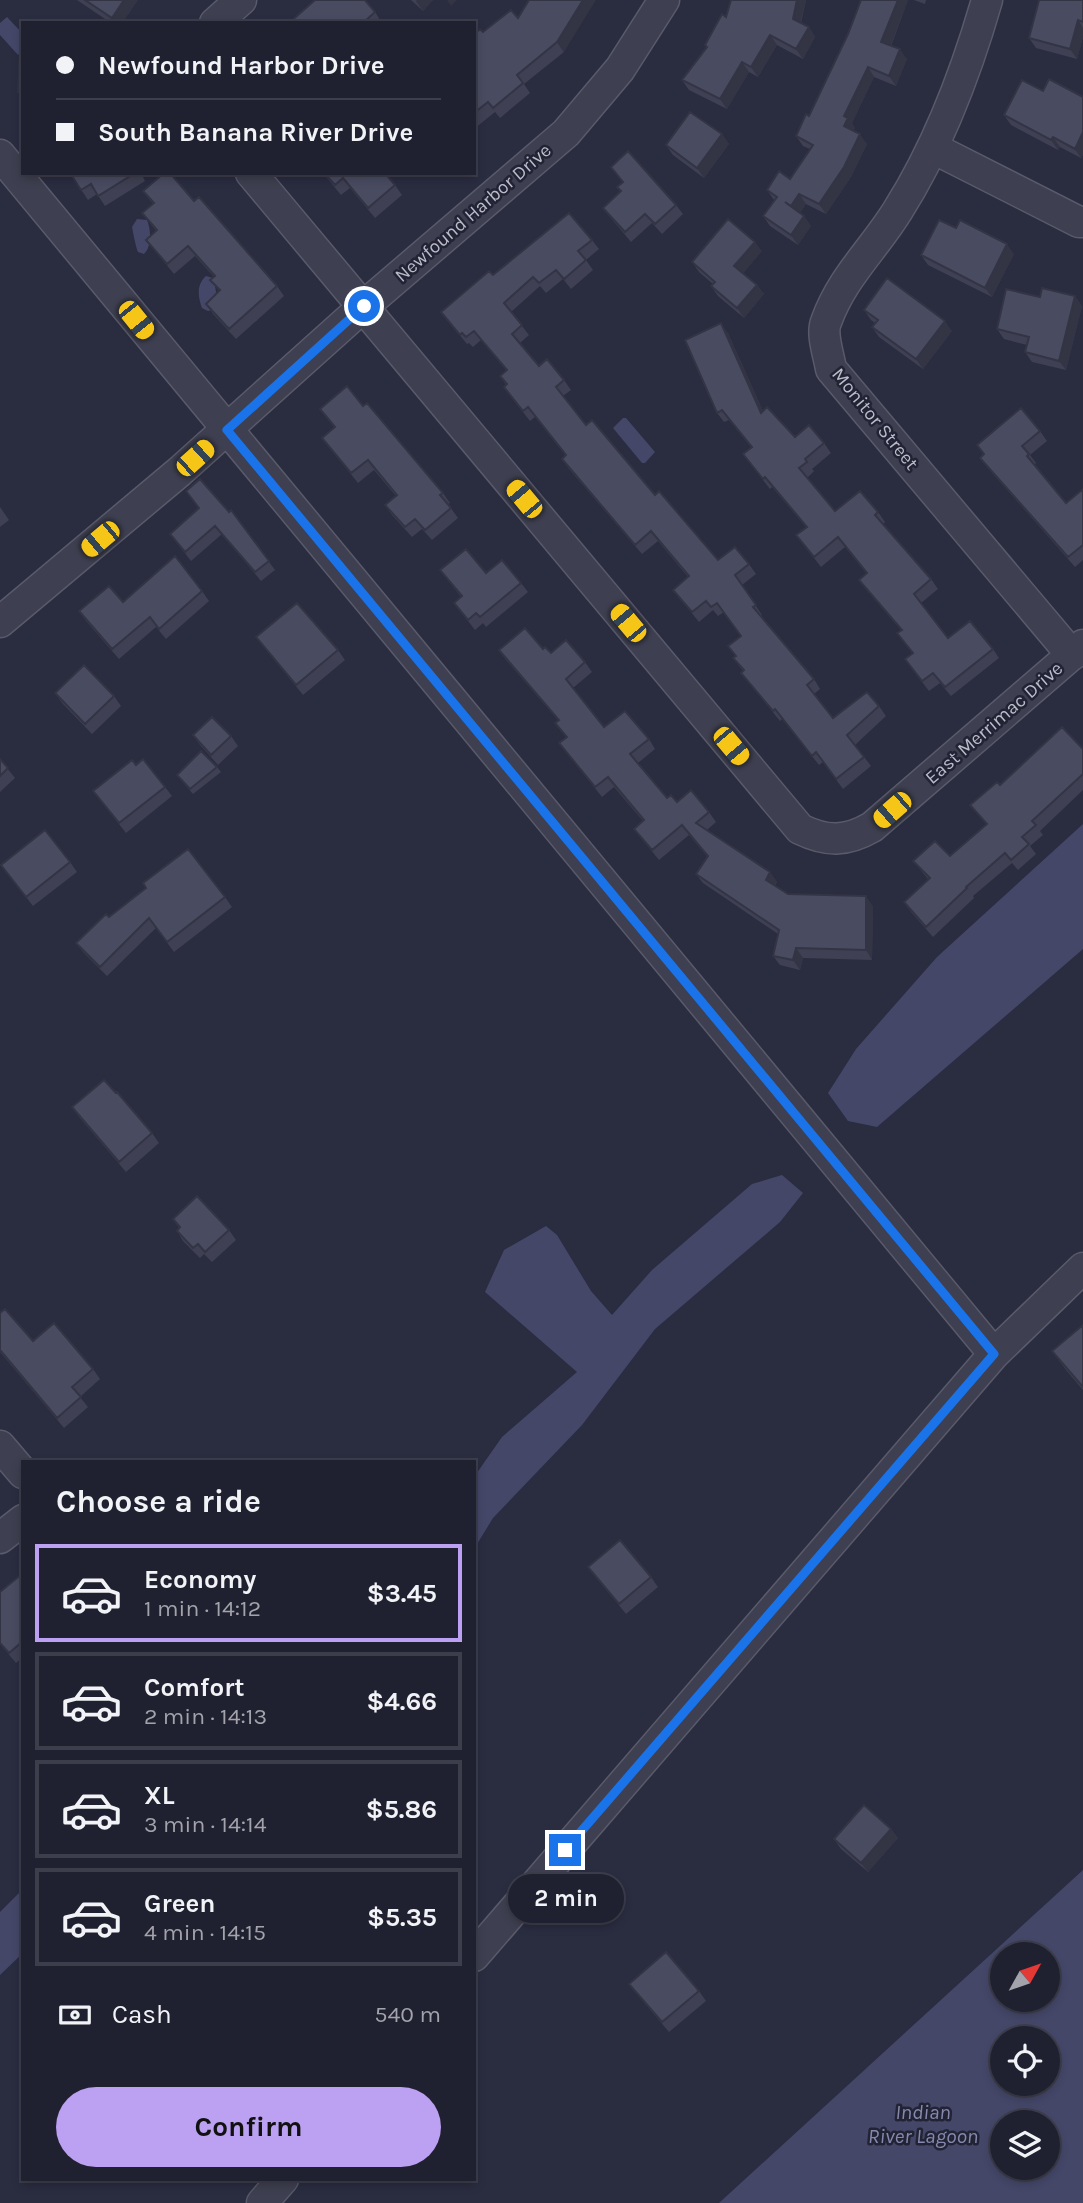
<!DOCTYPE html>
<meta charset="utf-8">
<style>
:root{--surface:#202130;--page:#2d2e3c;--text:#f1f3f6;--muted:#a2a3ab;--line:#3d3e4c;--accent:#bca0f2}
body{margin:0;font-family:Karla,sans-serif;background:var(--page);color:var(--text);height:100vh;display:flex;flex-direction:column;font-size:26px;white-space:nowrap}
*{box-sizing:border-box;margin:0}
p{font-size:23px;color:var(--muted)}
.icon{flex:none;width:38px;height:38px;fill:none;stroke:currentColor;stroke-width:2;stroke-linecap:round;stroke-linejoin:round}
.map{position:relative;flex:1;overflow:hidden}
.sheet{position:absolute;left:21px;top:1460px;width:455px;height:721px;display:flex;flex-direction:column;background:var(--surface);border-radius:0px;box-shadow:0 4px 10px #0003,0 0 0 2px var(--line)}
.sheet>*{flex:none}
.hud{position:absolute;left:21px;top:21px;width:455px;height:154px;border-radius:0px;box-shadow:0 4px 10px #0003,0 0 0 2px var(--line);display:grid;align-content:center;height:154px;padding:0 35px;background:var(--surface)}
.needle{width:46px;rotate:50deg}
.fabs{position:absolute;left:990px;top:1942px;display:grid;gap:14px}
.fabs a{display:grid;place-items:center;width:70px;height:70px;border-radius:50%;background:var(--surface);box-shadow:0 4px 10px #0003,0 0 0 2px var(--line);font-size:35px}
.end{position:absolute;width:32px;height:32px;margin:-16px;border:9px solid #1a73e8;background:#fff;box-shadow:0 0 0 4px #fff}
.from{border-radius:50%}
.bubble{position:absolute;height:49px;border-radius:24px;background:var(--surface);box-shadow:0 4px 10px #0003,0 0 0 2px var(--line);font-size:23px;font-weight:700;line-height:49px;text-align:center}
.car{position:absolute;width:21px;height:42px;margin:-21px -10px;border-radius:9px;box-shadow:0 0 5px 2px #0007;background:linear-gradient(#f5c518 24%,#345 0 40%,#f5c518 0 76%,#345 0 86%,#f5c518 0)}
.hud b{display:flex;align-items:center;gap:24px;height:66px;font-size:26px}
.hud b+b{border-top:2px solid var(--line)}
.hud i{width:18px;height:18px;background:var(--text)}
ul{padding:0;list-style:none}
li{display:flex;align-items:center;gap:21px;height:98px;margin:0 14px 10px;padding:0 21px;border:4px solid var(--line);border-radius:0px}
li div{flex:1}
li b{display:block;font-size:26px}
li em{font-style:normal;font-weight:700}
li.on{border-color:var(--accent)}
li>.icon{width:63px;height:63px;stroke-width:1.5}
h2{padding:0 35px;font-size:32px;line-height:84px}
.pay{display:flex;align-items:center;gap:18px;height:77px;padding:0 35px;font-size:26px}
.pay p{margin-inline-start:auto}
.primary-button{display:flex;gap:14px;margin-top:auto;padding:14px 35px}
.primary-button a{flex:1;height:80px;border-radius:42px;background:var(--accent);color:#111;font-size:28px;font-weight:700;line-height:80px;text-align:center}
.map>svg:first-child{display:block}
.water{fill:#444768;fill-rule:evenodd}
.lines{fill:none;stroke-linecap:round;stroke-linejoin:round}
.street-casing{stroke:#595a6a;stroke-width:33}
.street{stroke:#3e3f50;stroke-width:30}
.wall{fill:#3f4053}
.shaded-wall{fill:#333444}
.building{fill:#494b61;stroke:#333444;stroke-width:2}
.route{stroke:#1a73e8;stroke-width:9}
.labels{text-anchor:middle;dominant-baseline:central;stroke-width:5;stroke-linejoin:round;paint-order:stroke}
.street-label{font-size:19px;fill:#bbbbca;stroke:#222435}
.water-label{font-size:21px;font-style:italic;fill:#8689ad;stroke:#222435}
</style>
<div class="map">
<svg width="1083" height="2203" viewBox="0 0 1083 2203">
<rect width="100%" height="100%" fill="#2a2c40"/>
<!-- water -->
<path class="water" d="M7,17l16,17v17l-5,4 -18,-20v-12z
M137,219l10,1c4,9 5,27 -3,34l-6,-2c-2,-4 -5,-20 -6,-25z
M206,276l7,2c3,8 2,15 6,23l-4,8 -7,2 -6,-3c-4,-11 -6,-23 4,-32z
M623,418h3l29,34 -10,11h-3l-29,-35z
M1083,824v125l-206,178 -29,-6 -20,-28 28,-44 81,-92z
M782,1175l21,18 -23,29 -125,107 -73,96 -89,93 -19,31v-72l28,-40 75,-65 -92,-80 19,-42 42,-24 11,9 34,56 21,24 40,-45 100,-86z
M1083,1870v333h-364zM1003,1955h45v45h-45zM1003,2039h45v45h-45zM1003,2123h45v45h-45z
M23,1889v64l-23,22v-63z"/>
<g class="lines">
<!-- street casing -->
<g class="street-casing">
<path id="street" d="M987,0c-21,73 -48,145 -89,210 -24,39 -56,67 -72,112 -5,12 3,34 5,47l241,286
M215,23l26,-23
M933,148l146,74h4
M0,155l994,1199
M251,173l549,656c27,13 46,13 72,-2l211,-182
M0,622l179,-150 185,-166 202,-173 54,-64 44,-69
M0,1446l23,27
M0,1538l23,-18
M474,1956l520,-602 89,-86
M262,2203l21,-24"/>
</g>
<!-- street -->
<use href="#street" class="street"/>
</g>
<!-- wall -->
<path class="wall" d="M77,0h61l-16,23h-11z
M411,0h22l-10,11z
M529,0l35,52 -40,32 6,9 -30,25 -5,-6 -21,17v-95l9,-2 35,-14z
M731,0h75l-5,23 8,4 6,10 -12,22 -26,-14 -19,32 -9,-5 -22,37 -38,-19 -7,-10 24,-33 -1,-2 21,-28z
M908,0l-17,46 16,13 -11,27 -22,-9 -22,46 3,5 -2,3 14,13 -16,33 -25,37 -20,-10 -6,9 4,3 7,10 -13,19 -28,-19 -7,-10 11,-16 -7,-10 23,-11 20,-30 -7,-3 -7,-10 13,-20 39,-82z
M914,0h12l-1,4z
M1083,0v37l-6,22 -41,-11 -7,-10z
M375,12l7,11h-93z
M1043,91l40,6v58l-2,3 -21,-11 -2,3 -47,-25 -7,-10z
M722,134l7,10 -25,34 -31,-23 -7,-10z
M611,167l65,38 7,9 -21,20 -10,-11 -21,19 -21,-25 -7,-9 18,-16 -4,-5 6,-4z
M70,173h71l4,8 -40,25 -8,-12 -9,6z
M323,173l72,12 7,10 -27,23 -25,-30 -9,7z
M143,191l51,10 83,85 7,10 -48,43 -23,-25 -7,-10 13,-13 -9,-11 4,-3 -19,-21 -21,18 -28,-34 10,-9 -14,-18 11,-9z
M956,228l58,26 -22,43 -64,-32 -7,-10z
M592,240l7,9 -13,11 7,10 -22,19 -8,-10 -17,14 -6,-7 -29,26 18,23 -9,8 19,23 25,14 7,10 -8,6 23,29 132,135 31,4 7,10 -14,11 20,30 -1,1 53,63 6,10 -6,5 19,24 46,-12 7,10 -31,29 16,21 -28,23 -20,-27 -4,3 -37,-46 -2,2 -39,-48 2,-2 -10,-13 2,-2 -7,-10 13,-10 -17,-24 -6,4 -5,-6 -14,12 -26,-32 15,-13 -30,-36 -16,13 -73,-85 -7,-10 4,-3 -31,-39 -5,4 -19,-24 -7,-10 2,-2 -6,-9 6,-6 -25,-30 -8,7 -4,-4 -2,1 -26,-32 52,-37z
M762,251l-19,22 14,12 7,9 -20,24 -26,-22 -7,-10 2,-2 -14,-12 -7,-10z
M1075,296l7,10 -16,64 -34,-8 -7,-10 2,-7 -23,-6 -7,-10 43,-32z
M864,310l88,21 -29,38 -44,-32 -7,-10 3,-4 -4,-3z
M728,333l35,78 32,26 29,6 7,10 -19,16 2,2 -7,7 28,33 43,1 7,10 -2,2 48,55 7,10 -17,14 27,35 45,11 6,9 -48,38 -11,-13 -11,8 -17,-22 -7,-10 7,-6 -15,-20 4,-3 -35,-41 -7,-9 8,-7 -22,-26 -24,20 -25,-32 10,-8 -34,-40 -2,2 -27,-35 8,-7 -22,-27 -5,2 -7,-9z
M363,406l80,87 7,10 -2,1 10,14 -26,22 -10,-11 -10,8 -20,-22 -7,-10 11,-9 -22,-26 -16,13 -36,-45 12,-11 -14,-18z
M1040,431l7,10 -17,14 6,8 -2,2 32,38 17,-14v71l-8,7 -88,-100 -7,-9 4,-3 -7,-10z
M0,507l9,13 -9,7z
M231,510l44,60 -14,11 -39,-47 -31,27 -21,-27 59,-22z
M440,570l46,3 35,10 7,9 -42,35 -3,-4 -8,7 -21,-27 7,-6z
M202,591l7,10 -43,38 -10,-12 -37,32 -33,-38 -7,-10 44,-9z
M256,637l82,13 7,10 -42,35z
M543,649l8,4 34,9 7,10 -19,16 31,39 45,12 6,10 -17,14 29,35 42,14 7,10 -9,8 63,42 7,10 -2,4 13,8 85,12 -1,54 -69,-2 -3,12 -20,-5 -7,-9 5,-22 -75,-51 -7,-9 11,-18 -18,-21 -30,25 -25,-31 9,-8 -29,-34 -12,10 -43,-54 7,-6 -11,-14 3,-3 -52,-60 -7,-10z
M55,693l59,3 7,10 -29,28 -30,-31z
M193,735l38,1 7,10 -20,19 -18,-20z
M1083,749v41l-43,41 3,4 -13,11 6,8 -18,16 -6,-7 -39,33 1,2 -41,39 -22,-25 -7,-10 24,-23 -15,-18 37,-5 36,-32 -16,-19 30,-20z
M0,759l15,19 -15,14z
M136,765l29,22 7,9 -46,37 -33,-42z
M217,767l4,5 -28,22 -12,-14z
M70,862l7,10 -44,34 -32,-41z
M225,897l7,10 -58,45 -18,-24 -49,48 -24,-24 -7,-9 33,-26z
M72,1107l80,26 7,10 -33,29 -47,-55z
M173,1219l56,11 7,10 -24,22 -8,-8 -4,4 -17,-17 -6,-10 2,-3z
M0,1313l33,28 60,28 7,10 -20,18 8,10 -24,21 -64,-76z
M1083,1325v65l-17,-20 -14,-19z
M588,1567l63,10 7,10 -32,27z
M23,1573v84l-7,6 -16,-19v-52z
M891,1829l7,9 -30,34 -27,-23 -7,-10z
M629,1984l70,7 7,10 -37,31 -33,-39z"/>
<!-- shaded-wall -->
<path class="shaded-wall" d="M124,0h14l-16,23h-7l-3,-5z
M417,0h16l-10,11 -7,-10z
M447,0h10l-6,6z
M583,0h13l-32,52 -7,-10z
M797,0h9l-7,28 -6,-9z
M898,0h10l-20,52 -7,-10z
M1078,20l5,8v9l-6,22 -7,-10z
M809,27l6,10 -12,22 -7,-10z
M770,35l7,10 -19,32 -7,-10z
M900,49l7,10 -11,27 -7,-10z
M742,62l7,10 -22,37 -7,-10z
M868,67l6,10 -22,46 3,5 -4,8 -7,-10v-10z
M1083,132v23l-2,3 -6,-9z
M722,134l7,10 -25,34 -7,-10z
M860,134l7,10 -16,33 -25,37 -7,-10z
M1053,137l7,10 -2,3 -7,-10z
M799,194l7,10 -8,12 -7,-10z
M804,216l7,10 -13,19 -7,-10z
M755,242l7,9 -21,25 -7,-10z
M1007,244l7,10 -22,43 -7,-9z
M757,285l7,9 -20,24 -7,-10z
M1075,296l7,10 -16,64 -7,-9z
M945,321l7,10 -29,38 -7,-10z
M721,323l7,10 40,89 -7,-9z
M770,872l7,10 -5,7 -6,-9z
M866,896l7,10 -1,54 -6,-10z
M796,948l7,10 -3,12 -7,-10z
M891,1829l7,9 -30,34 -7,-9z"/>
<!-- building -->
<path class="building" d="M85,0h39l-12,18z
M315,0h50l10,12 -12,11h-74z
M529,0h54l-26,42 -40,33 6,8 -30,25 -5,-6 -14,11v-79l6,-5 3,3 28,-22 7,8z
M731,0h66l-4,19 16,8 -13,22 -26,-14 -19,32 -9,-5 -22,37 -38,-19 25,-33 -2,-2 17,-31 4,3z
M861,0h37l-17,42 19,7 -11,27 -21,-9 -24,49 4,2 -4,8 16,8 -16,33 -25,37 -20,-10 -8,12 -6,-4 19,14 -13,19 -28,-19 14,-19 -10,-7 12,-19 11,8 23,-34 -17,-9 10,-22 3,2 39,-82z
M1039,0h44v22l-5,-2 -8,29 -41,-11z
M20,50l3,1v41h-5z
M1049,79l34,18v35l-8,17 -22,-12 -2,3 -47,-25 18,-35 21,11z
M690,112l32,22 -25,34 -31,-23z
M628,151l48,54 -21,19 -10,-10 -20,18 -22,-24 18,-17 -4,-4 6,-5 -12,-15z
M70,173h65l-37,23 -7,-12 -10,6z
M164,173h6l24,28 5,-4 78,89 -48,43 -23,-25 14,-14 -10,-10 5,-4 -27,-30 -21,18 -21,-24 11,-10 -15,-17 12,-10 -11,-12z
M324,173h61l10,12 -27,23 -25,-30 -8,7z
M569,213l23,27 -14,11 8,9 -22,19 -8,-9 -17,13 -6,-6 -29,26 18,22 -10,9 27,32 8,-7 17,21 -8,7 30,38 6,-5 63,75 4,-4 59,69 17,-13 14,17 -14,11 21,30 -3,2 61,72 -7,6 26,33 34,-26 12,14 -32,29 17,22 -28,22 -20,-27 -4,4 -37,-47 -2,2 -32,-38 3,-3 -11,-12 3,-2 -8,-10 13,-10 -24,-33 -6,4 -5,-6 -14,11 -19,-22 16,-14 -38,-45 -16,14 -73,-86 4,-4 -38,-48 -5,4 -19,-24 3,-3 -7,-8 7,-6 -33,-39 -8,6 -4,-4 -2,2 -19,-23 48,-41 4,4z
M728,219l27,23 -21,24 23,19 -20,23 -26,-22 4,-4 -23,-20z
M939,220l17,8 4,-8 47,24 -22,44 -64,-33z
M887,278l58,43 -29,38 -44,-32 6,-7 -14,-10z
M1042,288l33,8 -16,65 -34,-9 4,-15 -32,-8 9,-40 34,8z
M721,323l40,90 6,-6 28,30 14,-12 15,18 -19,16 2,3 -8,6 36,43 25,-20 18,21 -3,3 56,64 -17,15 34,44 22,-17 23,28 -48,38 -12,-14 -11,8 -17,-22 8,-6 -16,-20 5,-3 -43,-50 8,-7 -29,-36 -24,20 -18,-22 11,-8 -42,-50 -2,2 -20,-25 9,-7 -30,-37 -5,3 -32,-73z
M347,386l16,20 4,-3 76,90 -3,2 11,13 -26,22 -10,-11 -10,8 -20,-22 12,-10 -29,-35 -17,13 -29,-35 13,-11 -15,-18z
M1021,408l19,23 -18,15 7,8 -2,2 39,47 17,-14v56l-15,12 -88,-99 4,-4 -7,-9z
M200,479l29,33 2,-2 38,51 -14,11 -40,-46 -30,26 -15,-18 29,-26 -13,-17z
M466,549l20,24 16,-13 19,23 -41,34 -4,-4 -8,7 -14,-17 8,-7 -22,-26z
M175,556l27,35 -43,38 -9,-12 -38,32 -33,-38 30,-25 14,16z
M297,603l41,47 -42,35 -40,-48z
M525,628l18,21 2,-2 6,6 15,-13 19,22 -19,17 38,48 21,-16 24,28 -19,15 37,44 4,-3 6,7 14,-12 18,22 -13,11 74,49 -4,8 22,14 78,2v54l-70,-2 -3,12 -20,-4 6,-26 -83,-56 12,-18 -26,-31 -30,25 -18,-21 10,-9 -36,-43 -13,10 -36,-44 8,-6 -12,-14 4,-3 -60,-70z
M84,665l30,31 -29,28 -30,-31z
M212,717l19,19 -20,19 -18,-20z
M1062,727l21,22v25l-51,47 4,4 -14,12 7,7 -18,16 -6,-7 -39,34 1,1 -41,39 -22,-25 26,-24 -17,-17 22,-20 15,15 37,-32 -17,-19 27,-23 3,3z
M201,751l16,16 -27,22 -13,-14z
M0,759l8,9 -8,8z
M143,759l22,28 -46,36 -26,-32 39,-31 4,5z
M45,830l25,32 -44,35 -25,-32z
M188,849l37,48 -58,45 -18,-24 -49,49 -24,-24 30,-29 3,3 37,-29 -3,-5z
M104,1080l12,13 1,-1 35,41 -33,29 -47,-55z
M197,1196l32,34 -24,22 -7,-8 -5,4 -16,-17 3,-4 -7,-8z
M5,1309l28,32 21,-18 39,46 -21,18 9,10 -24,21 -57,-68v-37z
M1083,1325v62l-31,-36z
M620,1540l31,37 -32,27 -31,-37z
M23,1573v68l-14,12 -9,-10v-51z
M864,1805l27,24 -30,34 -27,-24z
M666,1952l33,39 -37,31 -33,-38z"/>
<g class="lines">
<!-- route -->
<path class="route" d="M364,306l-137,124 767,924 -429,496"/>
</g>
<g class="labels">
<!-- street labels -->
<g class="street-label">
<text transform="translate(473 213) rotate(-41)">Newfound Harbor Drive</text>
<text transform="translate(875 419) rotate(51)">Monitor Street</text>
<text transform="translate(994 723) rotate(-41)">East Merrimac Drive</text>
</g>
<!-- water labels -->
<g class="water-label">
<text x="923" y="2112">Indian<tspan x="923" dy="24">River Lagoon</tspan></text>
</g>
</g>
</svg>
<div class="fabs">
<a><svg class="needle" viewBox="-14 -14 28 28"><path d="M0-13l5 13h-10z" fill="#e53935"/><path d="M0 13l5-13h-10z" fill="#a2a3ab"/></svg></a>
<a><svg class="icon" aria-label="locate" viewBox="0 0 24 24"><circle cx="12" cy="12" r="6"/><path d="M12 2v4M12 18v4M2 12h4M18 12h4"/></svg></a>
<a><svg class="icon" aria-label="layers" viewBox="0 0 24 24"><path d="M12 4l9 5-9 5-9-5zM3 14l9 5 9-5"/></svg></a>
</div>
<i class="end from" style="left:364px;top:306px"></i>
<i class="end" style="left:565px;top:1850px"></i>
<div class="bubble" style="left:508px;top:1874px;width:116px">2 min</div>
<i class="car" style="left:136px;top:320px;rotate:141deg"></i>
<i class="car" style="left:195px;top:458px;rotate:48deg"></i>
<i class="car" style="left:524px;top:499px;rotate:320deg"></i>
<i class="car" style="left:100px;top:539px;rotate:230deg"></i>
<i class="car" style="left:628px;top:623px;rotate:320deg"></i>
<i class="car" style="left:731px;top:746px;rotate:140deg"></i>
<i class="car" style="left:892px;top:810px;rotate:229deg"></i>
<div class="hud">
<b><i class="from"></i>Newfound Harbor Drive</b>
<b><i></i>South Banana River Drive</b>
</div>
<section class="sheet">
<h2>Choose a ride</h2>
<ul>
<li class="on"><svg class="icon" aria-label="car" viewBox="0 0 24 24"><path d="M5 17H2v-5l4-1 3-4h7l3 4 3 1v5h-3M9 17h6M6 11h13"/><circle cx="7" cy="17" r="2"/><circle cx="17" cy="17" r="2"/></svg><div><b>Economy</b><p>1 min · 14:12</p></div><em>$3.45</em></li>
<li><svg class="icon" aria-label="car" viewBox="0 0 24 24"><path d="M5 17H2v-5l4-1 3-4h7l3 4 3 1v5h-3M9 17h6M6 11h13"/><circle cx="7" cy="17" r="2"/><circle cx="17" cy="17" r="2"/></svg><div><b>Comfort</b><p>2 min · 14:13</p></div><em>$4.66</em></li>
<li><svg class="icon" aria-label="car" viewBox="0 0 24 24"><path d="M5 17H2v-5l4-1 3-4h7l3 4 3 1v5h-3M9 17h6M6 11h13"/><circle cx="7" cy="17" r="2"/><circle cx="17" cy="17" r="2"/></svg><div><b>XL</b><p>3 min · 14:14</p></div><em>$5.86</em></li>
<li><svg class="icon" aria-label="car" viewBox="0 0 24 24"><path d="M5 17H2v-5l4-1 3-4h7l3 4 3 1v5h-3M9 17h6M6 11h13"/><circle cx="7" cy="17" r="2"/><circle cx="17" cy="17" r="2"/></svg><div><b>Green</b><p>4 min · 14:15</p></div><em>$5.35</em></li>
</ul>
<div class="pay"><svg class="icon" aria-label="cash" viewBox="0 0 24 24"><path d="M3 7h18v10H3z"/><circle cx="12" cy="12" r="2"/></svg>Cash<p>540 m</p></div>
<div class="primary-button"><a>Confirm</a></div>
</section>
</div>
